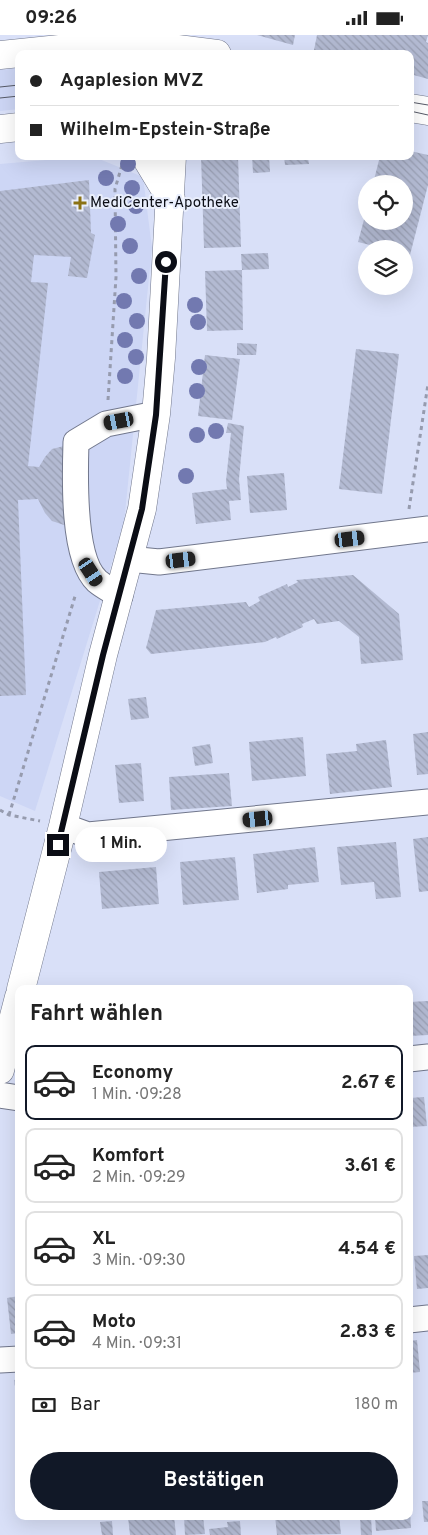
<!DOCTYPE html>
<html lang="de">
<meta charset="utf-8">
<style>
:root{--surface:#fff;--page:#f2f2f2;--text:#222;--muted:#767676;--line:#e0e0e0;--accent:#111827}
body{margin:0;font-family:Overpass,sans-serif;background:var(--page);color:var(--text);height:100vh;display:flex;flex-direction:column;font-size:19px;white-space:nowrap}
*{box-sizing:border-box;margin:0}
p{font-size:16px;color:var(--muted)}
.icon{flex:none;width:28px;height:28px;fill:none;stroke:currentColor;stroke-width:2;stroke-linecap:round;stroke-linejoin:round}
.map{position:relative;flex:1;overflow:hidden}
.panel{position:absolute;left:15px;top:950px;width:398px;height:535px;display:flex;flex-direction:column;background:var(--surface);border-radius:10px;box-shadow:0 5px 20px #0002}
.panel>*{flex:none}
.top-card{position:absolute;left:15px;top:15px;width:399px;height:110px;border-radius:10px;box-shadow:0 5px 20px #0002;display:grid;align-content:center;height:110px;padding:0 15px;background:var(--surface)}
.tools{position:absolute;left:358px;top:140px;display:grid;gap:10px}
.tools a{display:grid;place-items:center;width:55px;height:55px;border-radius:50%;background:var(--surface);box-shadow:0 5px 20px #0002;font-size:25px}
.end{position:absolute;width:22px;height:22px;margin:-11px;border:6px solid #0b0d15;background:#fff;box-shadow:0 0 0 2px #fff}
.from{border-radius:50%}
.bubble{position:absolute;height:35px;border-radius:18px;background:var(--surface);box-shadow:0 5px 20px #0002;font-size:16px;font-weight:700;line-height:35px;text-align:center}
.car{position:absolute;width:15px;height:30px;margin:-15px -8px;border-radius:6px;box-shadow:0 0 4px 1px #0007;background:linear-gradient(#222 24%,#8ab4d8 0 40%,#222 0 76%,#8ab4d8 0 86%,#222 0)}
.top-card b{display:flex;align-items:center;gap:18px;height:48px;font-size:19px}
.top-card b+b{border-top:1px solid var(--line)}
.top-card i{width:12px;height:12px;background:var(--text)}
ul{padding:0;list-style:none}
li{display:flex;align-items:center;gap:15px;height:75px;margin:0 10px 8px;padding:0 5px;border:2px solid var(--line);border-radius:10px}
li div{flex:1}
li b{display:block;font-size:19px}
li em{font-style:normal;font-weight:700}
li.current{border-color:var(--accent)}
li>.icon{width:45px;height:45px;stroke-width:1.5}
h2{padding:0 15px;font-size:22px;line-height:60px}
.pay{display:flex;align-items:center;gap:12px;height:55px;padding:0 15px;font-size:19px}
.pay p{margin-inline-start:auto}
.button{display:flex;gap:10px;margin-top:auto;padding:10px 15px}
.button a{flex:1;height:58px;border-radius:30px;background:var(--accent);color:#fff;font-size:20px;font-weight:700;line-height:58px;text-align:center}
.status{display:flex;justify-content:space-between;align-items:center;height:35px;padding:0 25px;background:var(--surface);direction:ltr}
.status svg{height:14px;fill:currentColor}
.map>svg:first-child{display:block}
.built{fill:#cdd6f5}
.building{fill:url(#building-back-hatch)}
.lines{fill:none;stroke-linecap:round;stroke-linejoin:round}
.minor-casing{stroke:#71778c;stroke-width:27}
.major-casing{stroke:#71778c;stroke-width:29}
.path{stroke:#969bae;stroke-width:3;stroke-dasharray:4 4;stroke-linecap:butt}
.minor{stroke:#fff;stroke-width:25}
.major{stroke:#fff;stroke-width:28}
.tram{stroke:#565a67;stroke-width:1}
.tree{fill:#7279b0}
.route{stroke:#0b0d15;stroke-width:6}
.poi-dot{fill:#8b7215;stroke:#e9eefc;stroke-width:2}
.labels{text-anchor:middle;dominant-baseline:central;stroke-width:4;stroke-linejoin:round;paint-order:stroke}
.poi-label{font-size:15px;fill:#0b0d15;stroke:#e9eefc;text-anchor:start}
</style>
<div class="status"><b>09:26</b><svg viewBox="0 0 49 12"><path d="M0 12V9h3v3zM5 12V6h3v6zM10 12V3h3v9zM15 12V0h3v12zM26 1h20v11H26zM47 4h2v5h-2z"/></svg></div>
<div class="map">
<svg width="428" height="1500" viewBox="0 0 428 1500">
<defs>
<pattern id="building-back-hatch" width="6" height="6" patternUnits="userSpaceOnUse" patternTransform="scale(1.25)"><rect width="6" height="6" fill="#b3bad2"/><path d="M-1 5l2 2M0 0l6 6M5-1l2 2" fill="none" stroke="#999fb3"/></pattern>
</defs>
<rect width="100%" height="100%" fill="#d9e0f8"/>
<!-- built -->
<path class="built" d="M19,33v41l-19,2v-41z
M92,121l51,21 9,71 -28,275 -89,288 -35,-15v-632z"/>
<!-- building -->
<path class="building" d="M257,0h38l-2,10z
M317,0h111l-2,7 2,1v36l-18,-5v-20h-82l-14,-4z
M410,116l18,4v30l-18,70 -6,-2v-4h-18l-28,-7 8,-30v9h38v-37h-31l7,-28h30z
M201,121h37l3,91 -37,1z
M252,121h17l1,16 -17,1z
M284,121h30v2h-6l1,6 -24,1z
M343,121h14l-1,4z
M89,145l2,53 4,2 -8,43 -19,-2 3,-19 -37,-2 -3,27 17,1 -20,183 11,1 6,-10 7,-8 16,-4 7,79 -11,1 -12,-4 -7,-8 -7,-14 -20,1 8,195 -26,1v-505z
M268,218l1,16 -27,1 -1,-16z
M242,235l1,60 -36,1 -2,-60z
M237,308l20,1 -1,11h-19z
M356,314l43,5 -17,140 -43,-5z
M205,320l35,4 -8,61 -34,-4z
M228,388l16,3 -5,53 2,21 -12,1 2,19 -35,4 -4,-31 35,-4 -1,-8 5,-48h-5z
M284,438l3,37 -37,3 -3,-37z
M353,540l46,39 4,46 -42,4 -2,-27 -20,-16 -22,3 -3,-5 -12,5 1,3 -26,12 -1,-2 -11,5 -114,12 -5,-6 10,-38 90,-8 3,5 11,-6 -2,-4 29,-13 1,3 10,-5 -2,-2z
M146,662l3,21 -18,2 -3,-21z
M428,697v42l-11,1 -4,-41z
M303,702l3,39 -54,5 -3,-39z
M386,705l6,47 -62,7 -4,-40 31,-3 -1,-7z
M210,709l3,19 -18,3 -3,-19z
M141,728l3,38 -25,2 -4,-38z
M229,738l3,33 -61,4 -2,-33z
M428,802v54l-9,1 -6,-53z
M396,807l5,55 -25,2 -2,-17 -33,3 -4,-38z
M315,812l4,35 -31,3v4l-31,4 -4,-39z
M235,822l4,43 -56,5 -3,-43z
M156,832l3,37 -57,5 -3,-37z
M428,966v34l-19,1v-34z
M424,1062l3,29 -18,1v-29z
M428,1220v33l-11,1 -3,-33z
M19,1261v37l-8,1 -4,-36z
M417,1305l3,32 -11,1v-32z
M19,1344v27h-1l-4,-26z
M15,1444h4v12l-3,1z
M422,1466h6v21h-4z
M409,1476h1l1,17 -35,3 -1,-15h34z
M174,1481l2,19h-46l-2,-18z
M184,1481h19l2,18 -20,1z
M275,1481h64l2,18 -64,1z
M360,1481h11l1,19h-11z
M112,1486l1,14h-11l-2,-13z
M240,1486l1,14h-31l-1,-6 19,-2 -1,-5z"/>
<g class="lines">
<!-- minor casing -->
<g class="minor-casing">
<path id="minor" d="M129,524l30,3 269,-33
M120,561c-7,-5 -16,-9 -23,-15 -25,-23 -22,-106 -21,-139l30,-18 50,-10
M63,791l25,9 340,-33
M409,1024l19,-2
M0,1060l19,3
M409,1285l19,-2
M0,1325l19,-1"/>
</g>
<!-- major casing -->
<g class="major-casing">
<path id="major" d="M0,20l108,-11 47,2 62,8
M410,73l18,3
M0,94l19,-2
M145,121l26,43
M21,954l42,-163 40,-171 39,-146 14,-95 5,-56 11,-202
M0,1035l19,-73"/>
</g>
<!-- path -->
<path class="path" d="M108,365l8,-123 -1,-88 7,-24
M409,474l19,-125
M0,775l9,5 31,6
M9,780l67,-222"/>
<!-- minor -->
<use href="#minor" class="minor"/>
<!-- major -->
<use href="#major" class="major"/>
<!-- tram -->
<path class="tram" d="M0,52l19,-2
M0,63l19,-2
M410,67l18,3
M410,76l18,4"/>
</g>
<!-- trees -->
<g class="tree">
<circle cx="128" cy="129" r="8"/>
<circle cx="106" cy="143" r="8"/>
<circle cx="132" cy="153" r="8"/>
<circle cx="136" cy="171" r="8"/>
<circle cx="118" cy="189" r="8"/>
<circle cx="130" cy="211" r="8"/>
<circle cx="139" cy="241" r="8"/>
<circle cx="124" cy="266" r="8"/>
<circle cx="195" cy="270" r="8"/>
<circle cx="137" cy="286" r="8"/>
<circle cx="198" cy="287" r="8"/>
<circle cx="125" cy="305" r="8"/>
<circle cx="136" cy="322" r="8"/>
<circle cx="199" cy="332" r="8"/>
<circle cx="125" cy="341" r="8"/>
<circle cx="197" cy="356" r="8"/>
<circle cx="216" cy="396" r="8"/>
<circle cx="197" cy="400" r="8"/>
<circle cx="186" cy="441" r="8"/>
</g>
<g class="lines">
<!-- route -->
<path class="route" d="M58,810l45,-190 39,-146 14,-94 10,-153"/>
</g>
<!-- markers -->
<path class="poi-dot" d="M77.5 160.5h5v5h5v5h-5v5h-5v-5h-5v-5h5z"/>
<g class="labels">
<!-- poi labels -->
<g class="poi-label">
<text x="90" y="168">MediCenter-Apotheke</text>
</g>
</g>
</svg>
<div class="tools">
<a><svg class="icon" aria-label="locate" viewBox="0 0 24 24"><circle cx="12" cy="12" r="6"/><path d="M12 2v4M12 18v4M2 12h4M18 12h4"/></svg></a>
<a><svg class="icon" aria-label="layers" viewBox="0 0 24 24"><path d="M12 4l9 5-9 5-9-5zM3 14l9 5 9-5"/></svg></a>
</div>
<i class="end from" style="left:166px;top:227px"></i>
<i class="end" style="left:58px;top:810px"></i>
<div class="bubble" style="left:75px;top:792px;width:92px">1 Min.</div>
<i class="car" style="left:119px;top:386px;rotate:259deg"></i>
<i class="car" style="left:350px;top:504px;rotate:83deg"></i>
<i class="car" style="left:181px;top:525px;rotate:83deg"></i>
<i class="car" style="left:91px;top:537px;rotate:147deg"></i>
<i class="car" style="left:258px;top:784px;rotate:264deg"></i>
<div class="top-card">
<b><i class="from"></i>Agaplesion MVZ</b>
<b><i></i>Wilhelm-Epstein-Straße</b>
</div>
<section class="panel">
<h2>Fahrt wählen</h2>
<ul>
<li class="current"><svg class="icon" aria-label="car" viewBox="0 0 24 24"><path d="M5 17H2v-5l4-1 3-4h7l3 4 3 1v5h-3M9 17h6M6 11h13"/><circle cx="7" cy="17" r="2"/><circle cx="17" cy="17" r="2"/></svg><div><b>Economy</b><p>1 Min. · 09:28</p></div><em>2.67 €</em></li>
<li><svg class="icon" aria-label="car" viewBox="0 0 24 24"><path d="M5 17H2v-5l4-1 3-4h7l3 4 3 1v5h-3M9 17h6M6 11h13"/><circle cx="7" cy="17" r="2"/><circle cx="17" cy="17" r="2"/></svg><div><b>Komfort</b><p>2 Min. · 09:29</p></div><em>3.61 €</em></li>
<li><svg class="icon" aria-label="car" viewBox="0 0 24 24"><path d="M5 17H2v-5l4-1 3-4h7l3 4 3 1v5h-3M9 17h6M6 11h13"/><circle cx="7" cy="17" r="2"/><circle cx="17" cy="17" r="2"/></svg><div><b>XL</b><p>3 Min. · 09:30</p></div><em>4.54 €</em></li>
<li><svg class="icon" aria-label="car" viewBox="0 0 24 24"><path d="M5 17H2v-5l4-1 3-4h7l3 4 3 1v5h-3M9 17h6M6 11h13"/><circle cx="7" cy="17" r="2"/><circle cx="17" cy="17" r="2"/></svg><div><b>Moto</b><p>4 Min. · 09:31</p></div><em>2.83 €</em></li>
</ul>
<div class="pay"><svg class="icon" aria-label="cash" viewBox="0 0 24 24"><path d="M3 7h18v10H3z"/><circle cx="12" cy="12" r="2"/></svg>Bar<p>180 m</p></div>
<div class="button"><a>Bestätigen</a></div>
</section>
</div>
